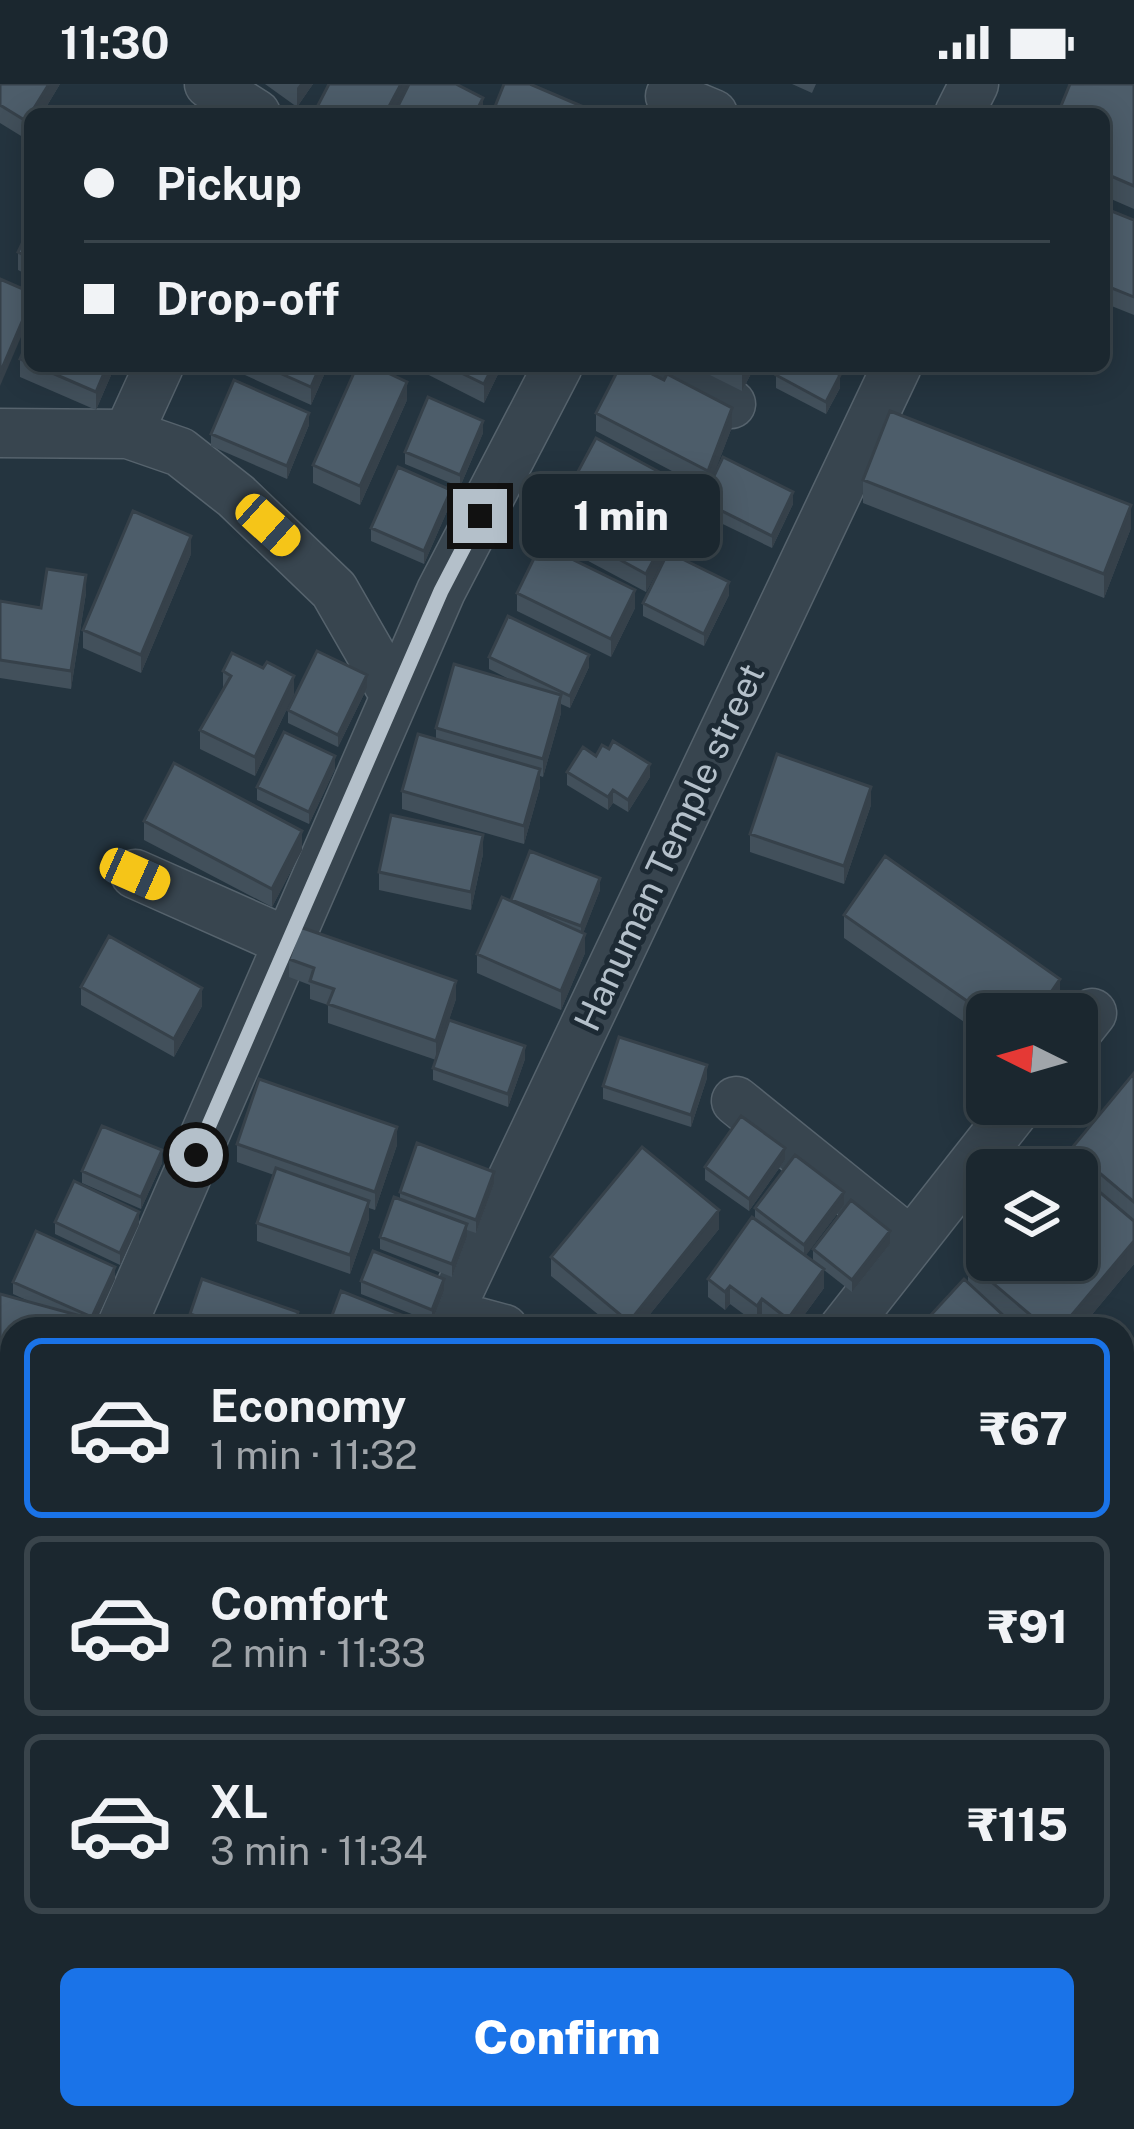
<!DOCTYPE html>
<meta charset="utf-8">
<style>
:root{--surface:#1b272f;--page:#28333b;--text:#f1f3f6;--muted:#a0a5aa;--line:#39444b;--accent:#1a73e8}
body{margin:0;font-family:"Public Sans",sans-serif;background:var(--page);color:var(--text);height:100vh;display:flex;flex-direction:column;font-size:45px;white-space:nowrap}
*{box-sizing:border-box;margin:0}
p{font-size:39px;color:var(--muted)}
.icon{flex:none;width:66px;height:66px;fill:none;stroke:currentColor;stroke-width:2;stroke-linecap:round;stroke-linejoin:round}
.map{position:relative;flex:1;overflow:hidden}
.side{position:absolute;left:0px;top:1233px;width:1134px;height:813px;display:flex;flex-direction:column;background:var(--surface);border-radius:36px 36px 0 0;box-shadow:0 6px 30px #0003,0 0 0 3px var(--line)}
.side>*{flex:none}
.hud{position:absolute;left:24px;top:24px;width:1086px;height:264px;border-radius:18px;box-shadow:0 6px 30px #0003,0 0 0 3px var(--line);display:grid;align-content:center;height:264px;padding:0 60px;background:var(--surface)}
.needle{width:78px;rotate:275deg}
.tools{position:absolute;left:966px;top:909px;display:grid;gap:24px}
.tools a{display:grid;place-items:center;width:132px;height:132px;border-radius:18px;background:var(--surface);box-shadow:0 6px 30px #0003,0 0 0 3px var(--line);font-size:60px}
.end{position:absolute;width:54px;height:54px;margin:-27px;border:15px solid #b4c0ca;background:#111;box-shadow:0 0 0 6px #111}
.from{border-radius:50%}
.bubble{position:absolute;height:84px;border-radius:18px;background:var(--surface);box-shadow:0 6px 30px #0003,0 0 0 3px var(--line);font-size:39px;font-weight:800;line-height:84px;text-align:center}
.car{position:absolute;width:36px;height:72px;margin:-36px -18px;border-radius:15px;box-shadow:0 0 9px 3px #0007;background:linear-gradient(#f5c518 24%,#345 0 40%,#f5c518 0 76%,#345 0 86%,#f5c518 0)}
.hud b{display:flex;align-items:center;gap:42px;height:114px;font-size:45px}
.hud b+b{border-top:3px solid var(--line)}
.hud i{width:30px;height:30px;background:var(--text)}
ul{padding:21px 0 0;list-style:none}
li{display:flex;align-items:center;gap:36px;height:180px;margin:0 24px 18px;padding:0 36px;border:6px solid var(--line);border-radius:18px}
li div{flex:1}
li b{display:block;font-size:45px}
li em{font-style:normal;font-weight:800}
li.active{border-color:var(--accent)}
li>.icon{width:108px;height:108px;stroke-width:1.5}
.cta{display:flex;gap:24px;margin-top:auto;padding:24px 60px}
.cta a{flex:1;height:138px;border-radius:18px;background:var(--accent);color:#fff;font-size:48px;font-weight:800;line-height:138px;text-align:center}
.status{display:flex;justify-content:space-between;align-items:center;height:84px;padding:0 60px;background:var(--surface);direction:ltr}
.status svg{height:33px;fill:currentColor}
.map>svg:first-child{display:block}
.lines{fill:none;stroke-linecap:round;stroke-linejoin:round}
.minor-casing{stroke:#56636d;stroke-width:51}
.minor{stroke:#38454f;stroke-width:48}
.wall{fill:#42505b}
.shaded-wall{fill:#36414a}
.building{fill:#4d5d6a;stroke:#36414a;stroke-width:3}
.route{stroke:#b4c0ca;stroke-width:15}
.labels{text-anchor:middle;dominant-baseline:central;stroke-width:10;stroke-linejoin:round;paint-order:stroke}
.street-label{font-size:36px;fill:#b4c0ca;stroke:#1d2a34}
</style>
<div class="status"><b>11:30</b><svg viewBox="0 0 49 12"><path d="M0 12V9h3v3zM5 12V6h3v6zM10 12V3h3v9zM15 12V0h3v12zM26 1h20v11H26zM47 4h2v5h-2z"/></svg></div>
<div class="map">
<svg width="1134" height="2045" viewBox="0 0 1134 2045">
<rect width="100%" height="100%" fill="#24343f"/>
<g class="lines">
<!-- minor casing -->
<g class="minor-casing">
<path id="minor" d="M209,0l47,30
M670,12l43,18
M959,30l15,-30
M657,282l74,38
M0,349l128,1 52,18 56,44 98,94 61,106
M128,350l31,-68
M135,790l153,68
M1077,948l15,-19
M736,1017l175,141
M448,1230l56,15
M122,1241l319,-734 117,-225
M441,1245l456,-963
M843,1245l177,-225
M0,1530l12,2
M1122,1933l12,-23
M294,2034l27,11
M746,2034l14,11
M1023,2034l22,11
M100,2045l3,-11"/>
</g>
<!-- minor -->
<use href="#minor" class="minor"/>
</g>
<!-- wall -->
<path class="wall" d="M0,0h60l-18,30h-12v19l-4,6 -26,-16z
M265,0h48l-16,23z
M792,0h24l-4,9z
M1134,0v125l-30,-13v-82h-43v-8z
M1104,124l30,12v95l-30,-12z
M30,143v49l-12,-6v-18z
M30,252v30h85l-19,44 -76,-33v-18z
M225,282h103l-17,39z
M411,282h91l-18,37z
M692,282h63l-13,25z
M773,282h69l-4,8 2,14 -14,26 -50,-26v-13l2,-4 -5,-3z
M407,316l-47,105 -47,-22v-18z
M596,329l136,14 -24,62 85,15 -21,44 -70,-34v-13l6,-11 -112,-59z
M309,341l-22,54 -76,-33v-12z
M483,349l-23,54 -55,-23v-12z
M863,396l268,48 -27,70 -241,-95z
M451,418l-27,62 -53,-23v-13z
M691,424l-45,84 -95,-51v-19z
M191,470l-50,119 -58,-25v-18z
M86,509l-15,96 -71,-11v-77l41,7z
M517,509l118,15 -24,49 -94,-46z
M729,511l-25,51 -61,-30v-13z
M489,573l100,10 -19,41 -9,-4v9l-18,64 -3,-1v11l-16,57 -122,-35v-18l34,-52v-11l77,-47 -24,-12z
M223,587l71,23 -39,82 -55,-27v-19l23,-40z
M367,604l-29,59 -50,-24v-13z
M335,685l-26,55 -52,-24v-13z
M567,688l83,5 -22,35 -15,-9 -5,7 -41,-25z
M871,721l-27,79 -94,-32v-18z
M144,737l158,29 -30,57 -128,-67z
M483,770l-12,56 -92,-20v-18z
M600,806l-17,43 2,20 -24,57 -84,-37v-19l34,-54z
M844,831l216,87 -73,12v24l-143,-100z
M289,875l167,40 -15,44 84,16 -17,48 -75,-27v-12l3,-8 -108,-37v-18l-18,-6v-14l-21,-8z
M81,903l121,19 -28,51 -93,-52z
M1134,989v191l-54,65h-61l-51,-46v-21l109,-2v-90h-32l26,-2v-19z
M707,994l-16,49 -88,-28v-13z
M237,1060l160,1 -22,65 -6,-2v11l-19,55 -93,-33v-18l17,-48 -37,-13z
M785,1076l-36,51 -44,-31v-13z
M162,1079l-21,46 -59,-26v-12z
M494,1100l-18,49 -9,-3v7l-15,40 -72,-28v-12l20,-38v-7z
M844,1121l-39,51 8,5v-12l77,-5 -38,48 -28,-22v18l-30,41h-17l-15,-11 -5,6 -27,-20 -5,6 -17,-13v-18l47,-60v-11z
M55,1138l84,2 -19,41 -65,-31z
M719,1145l-81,100h-22l-65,-53v-19z
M115,1195l-23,50 -11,-4v4h-69v137l-12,-3v-169l33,9 -20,-9v-12z
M361,1197l83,10 -12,31 -71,-28z
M190,1230l108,11 -1,4h-99l-8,-3z
M330,1237l87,8h-87z
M0,1382l12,3 -9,86 -3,-1z
M12,1579v154l-12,-3v-105z
M12,1845v149l-12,-2v-127z"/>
<!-- shaded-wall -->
<path class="shaded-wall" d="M49,0h11l-18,30h-12z
M300,0h13l-16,23v-19z
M401,0h9l-15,30h-10z
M483,14v16h-8z
M30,31v18l-4,6v-18z
M30,219v13l-30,70v-13z
M107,282h8l-19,44v-18z
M320,282h8l-17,39v-18z
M493,282h9l-18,37v-19z
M746,282h9l-13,25v-18z
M840,291v13l-14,26v-12z
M407,298v18l-47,105v-19z
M732,324v19l-24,63v-19z
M309,329v12l-22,54v-13z
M483,337v12l-23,54v-12z
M691,405v19l-45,84v-18z
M451,406v12l-27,62v-13z
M793,408v12l-21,44v-12z
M1131,421v23l-27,70v-24z
M191,452v18l-50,119v-18z
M86,491v18l-15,96v-18z
M729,498v13l-25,51v-12z
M635,506v18l-24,49v-18z
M589,571v12l-19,41v-12z
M367,591v13l-29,59v-12z
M294,592v18l-39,82v-19z
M561,611v18l-18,64v-18z
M335,672v13l-26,55v-12z
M650,680v13l-22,35v-12z
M540,685v18l-16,57v-18z
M871,703v18l-27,79v-18z
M613,706v13l-5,7v-13z
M302,747v19l-30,57v-18z
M483,751v19l-12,56v-18z
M600,794v12l-19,49v-13z
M585,850v19l-24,57v-19z
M1060,895v23l-8,12h-16z
M456,897v18l-20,61v-19z
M202,904v18l-28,51v-18z
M525,962v13l-17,48v-13z
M707,981v13l-16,49v-12z
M397,1043v18l-22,65v-18z
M785,1064v12l-36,51v-12z
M162,1066v13l-21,46v-12z
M494,1088v12l-18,49v-13z
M844,1108v13l-40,53v-13z
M369,1117v18l-19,55v-19z
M719,1126v19l-81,100h-9v-7z
M139,1128v12l-19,41v-12z
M467,1140v13l-15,40v-13z
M890,1147v13l-38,48v-12z
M1134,1157v23l-54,65h-20z
M115,1183v12l-23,50v-12z
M824,1185v19l-30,41h-6v-10z
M444,1195v12l-12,31v-12z
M730,1202v18l-5,6v-18z
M762,1215v19l-5,6v-18z
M12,1415v18l-9,38v-18z
M1127,1880v13l-5,10v-13z
M228,2034h9l-5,11h-9z"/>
<!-- building -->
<path class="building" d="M0,0h49l-23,37 -26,-16z
M329,0h72l-16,30h-63l-7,-3z
M409,0h47l27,14 -8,16h-81z
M504,0h26l70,30h-108z
M1070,0h64v102l-30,-13v-59h-26l-17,-8z
M1104,124l30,12v77l-30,-12z
M30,143v31l-12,-6z
M0,195l30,13v11l-30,70z
M30,252v27l-10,-4z
M36,282h71l-11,26z
M264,282h56l-9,21z
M357,282h16l34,16 -47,104 -47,-21z
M447,282h46l-9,18z
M620,282h16l28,14 3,-6 65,34 -24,63 -112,-58z
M728,282h18l-4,7z
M781,282h54l-2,5 7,4 -14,27 -50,-27z
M234,296l75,33 -22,53 -76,-32z
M428,313l55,24 -23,54 -55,-23z
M890,327l241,94 -27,69 -241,-94z
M596,354l95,51 -45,85 -95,-52z
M723,373l70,35 -21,44 -70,-35z
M398,383l53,23 -27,61 -53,-23z
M133,427l58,25 -50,119 -58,-25z
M541,460l94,46 -24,49 -94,-46z
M668,468l61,30 -25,52 -61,-31z
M47,485l39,6 -15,96 -71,-11v-59l41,7z
M508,532l81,39 -19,41 -81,-39z
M317,567l50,24 -29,60 -50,-25z
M232,569l31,15 4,-6 27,14 -39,81 -55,-27 31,-54 -8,-5z
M454,580l107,31 -18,64 -107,-31z
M284,648l51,24 -26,56 -52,-25z
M418,650l122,35 -16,57 -122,-35z
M613,657l37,23 -22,36 -15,-10 -5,7 -41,-25 16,-25 13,9 6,-11 7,4z
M777,670l94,33 -27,79 -94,-32z
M174,679l128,68 -30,58 -128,-68z
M391,731l92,20 -12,57 -92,-20z
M530,767l70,27 -19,48 -70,-26z
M885,772l175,123 -24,35 -49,1 -143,-100z
M502,813l83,37 -24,57 -84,-37z
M300,843l156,54 -20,60 -108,-37 6,-15 -24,-8 4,-13 -25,-9z
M109,852l93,52 -28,51 -93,-52z
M449,936l76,26 -17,48 -75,-26z
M619,953l88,28 -16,50 -88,-29z
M1134,989v129l-63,-53z
M259,995l138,48 -22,65 -138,-48z
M741,1032l44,32 -36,51 -44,-32z
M102,1042l60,24 -21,47 -59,-26z
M417,1059l77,29 -18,48 -76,-28z
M642,1063l77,63 -90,112 -78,-65z
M795,1071l49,37 -40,53 -49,-37z
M1057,1072l17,14h-29z
M276,1084l93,33 -19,54 -93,-32z
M1077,1089l57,48v20l-74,88h-13l-79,-67 19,-23v21h90z
M74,1097l65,31 -19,41 -65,-31z
M394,1113l73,27 -15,40 -72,-27z
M851,1116l39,31 -38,49 -39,-31z
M752,1133l72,52 -36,50 -26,-20 -5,7 -27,-20 -5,6 -17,-13z
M36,1147l79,36 -23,50 -79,-35z
M373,1167l71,28 -12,31 -71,-29z
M202,1195l96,33 -6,17h-58l-44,-15z
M964,1195l54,50h-100z
M341,1207l76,30 -3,8h-63l-21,-8z
M0,1210l81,22 -2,13h-67v73l-12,-4z
M308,1237l20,8h-23z
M0,1329l12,3v38l-12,-3z
M0,1382l12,3v30l-9,38 -3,-1z
M10,1578l2,1v136l-12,-3v-87z
M5,1843l7,2v53l-12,-3v-30z
M0,1904l12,2v70l-12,-2z
M141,2034h87l-5,11h-87z
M240,2034h68l-5,11h-68z
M1016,2041l20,4h-21z"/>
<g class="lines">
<!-- route -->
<path class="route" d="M196,1071l245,-564 39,-75"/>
</g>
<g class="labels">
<!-- street labels -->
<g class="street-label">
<text transform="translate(669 763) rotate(-65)">Hanuman Temple street</text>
</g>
</g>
</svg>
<div class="tools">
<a><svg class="needle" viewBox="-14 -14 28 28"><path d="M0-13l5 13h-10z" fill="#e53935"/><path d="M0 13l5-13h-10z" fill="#a0a5aa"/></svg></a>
<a><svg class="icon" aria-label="layers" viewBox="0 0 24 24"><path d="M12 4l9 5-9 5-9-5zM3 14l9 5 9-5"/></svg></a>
</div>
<i class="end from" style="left:196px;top:1071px"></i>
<i class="end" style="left:480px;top:432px"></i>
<div class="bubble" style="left:522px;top:390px;width:198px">1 min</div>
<i class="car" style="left:268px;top:441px;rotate:132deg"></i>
<i class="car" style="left:135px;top:790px;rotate:114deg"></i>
<div class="hud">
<b><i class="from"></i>Pickup</b>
<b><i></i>Drop-off</b>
</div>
<section class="side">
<ul>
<li class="active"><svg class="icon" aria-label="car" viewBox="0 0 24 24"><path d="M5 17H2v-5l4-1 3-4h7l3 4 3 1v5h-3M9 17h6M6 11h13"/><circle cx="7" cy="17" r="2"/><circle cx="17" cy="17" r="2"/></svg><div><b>Economy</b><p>1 min · 11:32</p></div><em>₹67</em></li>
<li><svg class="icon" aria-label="car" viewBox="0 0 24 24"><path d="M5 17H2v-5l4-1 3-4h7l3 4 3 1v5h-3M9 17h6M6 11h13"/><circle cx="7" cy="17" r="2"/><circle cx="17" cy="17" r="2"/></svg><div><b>Comfort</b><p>2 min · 11:33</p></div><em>₹91</em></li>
<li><svg class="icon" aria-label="car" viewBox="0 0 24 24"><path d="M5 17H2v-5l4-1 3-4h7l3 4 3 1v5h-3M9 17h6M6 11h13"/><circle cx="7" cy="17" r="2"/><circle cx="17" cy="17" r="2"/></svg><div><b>XL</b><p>3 min · 11:34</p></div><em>₹115</em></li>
</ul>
<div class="cta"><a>Confirm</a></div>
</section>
</div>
